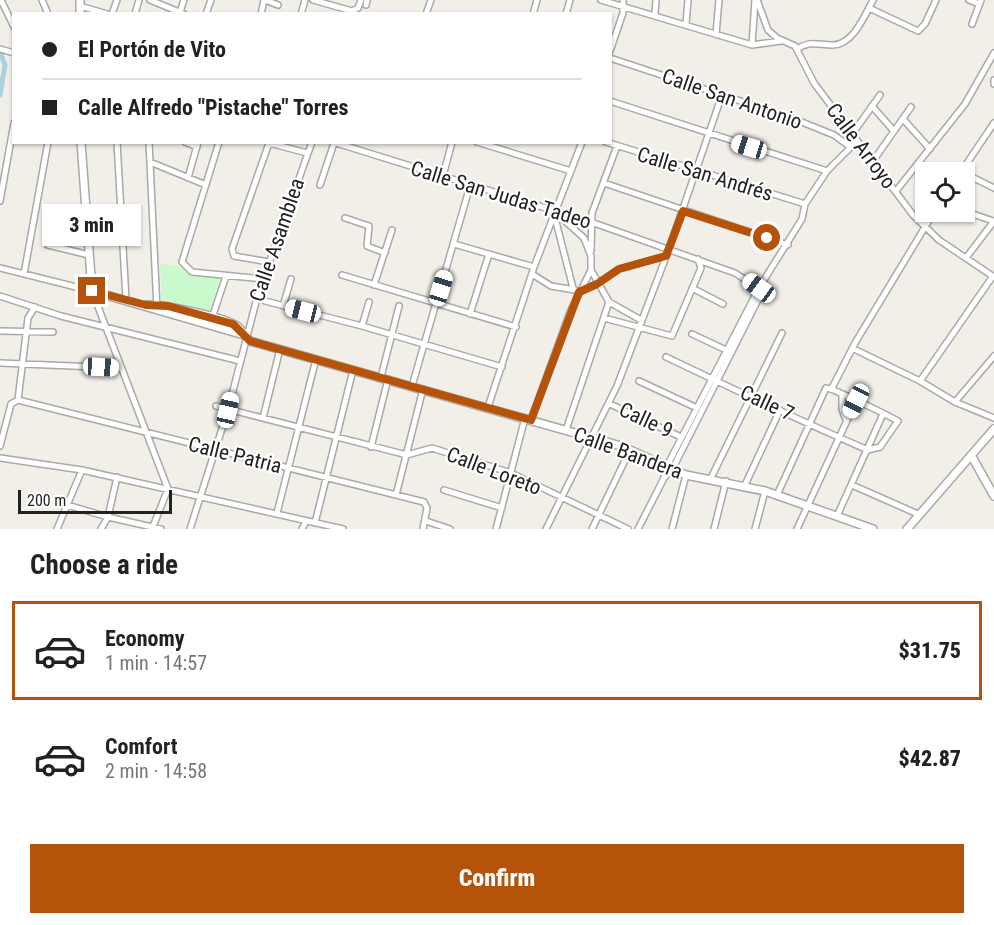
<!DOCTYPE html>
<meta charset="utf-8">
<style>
:root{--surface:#fff;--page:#f6f6f6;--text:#222;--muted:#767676;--line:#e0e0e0;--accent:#b45309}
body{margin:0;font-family:"Roboto Condensed",sans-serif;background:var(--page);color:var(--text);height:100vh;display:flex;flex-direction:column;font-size:22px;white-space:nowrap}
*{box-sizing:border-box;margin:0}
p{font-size:20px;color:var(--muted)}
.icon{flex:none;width:33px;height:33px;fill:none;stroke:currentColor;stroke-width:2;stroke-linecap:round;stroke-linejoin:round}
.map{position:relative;height:529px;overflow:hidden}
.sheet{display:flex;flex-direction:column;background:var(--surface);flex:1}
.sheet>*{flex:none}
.banner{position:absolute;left:12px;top:12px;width:600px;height:132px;border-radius:0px;box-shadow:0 2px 4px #0004;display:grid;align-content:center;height:132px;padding:0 30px;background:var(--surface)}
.controls{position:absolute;left:915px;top:162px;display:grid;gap:12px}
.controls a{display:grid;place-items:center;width:60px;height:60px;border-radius:0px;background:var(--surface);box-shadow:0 2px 4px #0004;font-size:30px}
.scale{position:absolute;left:18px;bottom:15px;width:154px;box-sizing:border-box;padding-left:6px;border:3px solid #222;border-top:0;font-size:16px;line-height:21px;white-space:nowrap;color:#222;-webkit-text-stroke:4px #fff;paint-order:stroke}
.end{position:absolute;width:27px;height:27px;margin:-14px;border:8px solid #b45309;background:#fff;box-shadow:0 0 0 3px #fff}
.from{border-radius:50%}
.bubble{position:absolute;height:42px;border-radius:0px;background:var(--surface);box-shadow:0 2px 4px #0004;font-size:20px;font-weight:800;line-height:42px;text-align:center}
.car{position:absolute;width:18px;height:36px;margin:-18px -9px;border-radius:8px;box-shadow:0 0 4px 2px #0007;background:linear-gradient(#fff 24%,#345 0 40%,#fff 0 76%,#345 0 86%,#fff 0)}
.banner b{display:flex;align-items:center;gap:21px;height:57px;font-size:22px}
.banner b+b{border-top:2px solid var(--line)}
.banner i{width:15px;height:15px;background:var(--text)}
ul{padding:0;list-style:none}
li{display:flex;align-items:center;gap:18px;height:99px;margin:0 12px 9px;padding:0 18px;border:3px solid transparent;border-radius:0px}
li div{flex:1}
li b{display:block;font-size:22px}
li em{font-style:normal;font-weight:800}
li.selected{border-color:var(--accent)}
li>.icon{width:54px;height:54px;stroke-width:1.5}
h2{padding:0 30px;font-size:27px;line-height:72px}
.action{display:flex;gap:12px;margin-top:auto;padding:12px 30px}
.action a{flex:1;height:69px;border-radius:0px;background:var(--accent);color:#fff;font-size:24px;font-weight:800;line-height:69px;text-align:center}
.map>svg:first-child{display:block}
.park{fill:#c8facc}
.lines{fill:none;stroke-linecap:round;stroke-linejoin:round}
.canal{stroke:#aad3df;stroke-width:5}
.minor-casing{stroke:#a9a9a9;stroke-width:8}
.tertiary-casing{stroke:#a9a9a9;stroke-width:10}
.minor{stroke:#fff;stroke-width:5}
.tertiary{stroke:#fff;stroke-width:7}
.route{stroke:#b45309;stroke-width:8}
.labels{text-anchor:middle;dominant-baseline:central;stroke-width:4.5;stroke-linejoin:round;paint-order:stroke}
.street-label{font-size:21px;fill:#222;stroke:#fff}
</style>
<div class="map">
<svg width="994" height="529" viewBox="0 0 994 529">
<rect width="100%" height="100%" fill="#f2efe9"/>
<!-- park -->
<path class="park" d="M160,264l19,2 12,9 29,3 -10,34 -48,-11z"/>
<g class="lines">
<!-- canal -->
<path class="canal" d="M0,52l5,13 -5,30"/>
<!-- minor casing -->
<g class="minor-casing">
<path id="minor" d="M1,0l13,27
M42,0l6,14
M150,0l34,14
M265,0l13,5
M313,0l39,11 6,-3 3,-8
M601,0l151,45 29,-4
M757,0l11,30 9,8 18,8 19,37 99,132 26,25 55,37
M969,0l10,4
M366,5l1,-5
M80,6l27,8
M869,8l49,23 7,-7 11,-24
M180,12l4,-12
M112,14l5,-14
M135,14l4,-14
M206,14l5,-14
M261,14l3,-14
M301,14l4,-14
M426,14l5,-14
M533,14l4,-14
M566,14l4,-14
M655,14l1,-14
M686,24l2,-24
M972,24l9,-24
M716,34l3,-34
M752,45l3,-45
M0,49l14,4
M797,49c14,-9 21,-4 36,-4 20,0 32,-30 40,-45
M610,51l13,-38v-13
M610,58l182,60 42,17 15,11
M994,80v4
M610,101l217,70
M872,106l21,24
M903,119l27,30
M853,133l27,-38
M117,142l9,157
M149,142l8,167
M185,142l12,5
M219,142l-37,120 10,10 71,7
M333,142l258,80 144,51 29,19
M477,142l94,29
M606,142l199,62
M873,161l38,-54
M150,162l56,23
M961,172l33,-49
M964,173l30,15
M443,176l9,-34
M188,178l10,-36
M604,183l184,62
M320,185l14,-42
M896,191l69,-87 29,-51
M0,201l14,-78
M964,211l29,10
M556,213l28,25 7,18v14l18,32 -43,128
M554,214l19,74
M52,215l35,9
M345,218l24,8 -2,20 18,7
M454,244l80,23
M48,245l41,10
M591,251l1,-38 25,-67
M966,258l28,-37
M269,262l-35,-6 -2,-7 37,-106 38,10
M0,268l92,23 76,198 -16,40
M24,274l24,-132
M532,274l19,12 24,4
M342,275l174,52
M374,285l18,-55
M692,288l31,16
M579,292l18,-8 22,-15 47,-13
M258,294l7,7 97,25 140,41
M0,296l61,20 179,45
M609,302l32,18
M283,306l8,-27
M470,314l19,-60
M212,318l14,-42
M604,318l68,18 29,-68 -3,-9
M362,326l7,-24
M0,331l53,1
M692,334l34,16
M854,349l66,32 35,21 39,16
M666,357c67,32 134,64 202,93l12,-3 18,-26c-9,-5 -67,-34 -72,-33l-49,107
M0,363l120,5
M381,377l18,-71
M639,381l58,27
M920,381l73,-105
M412,386l58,-200
M832,388l23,-45 79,-131
M842,395v14l4,11
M18,400l406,102 3,6 -4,21
M18,400l10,-82 7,-11
M955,402l39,-46
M610,404l71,33
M216,406l191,49 25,-7 79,25 117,56
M488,407l46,-140 48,-125
M263,418l17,-69
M531,420l39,-108 21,-42
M0,446l11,-42 7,-4
M371,447l17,-68
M0,458l82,12 261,59
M664,478l8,-8 92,-182
M710,480l72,-147
M745,485l35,-75
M852,485l68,30
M444,490l58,18
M396,495l27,-106
M67,505l41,12 9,-40
M277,513l39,-154
M837,516l46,-102
M426,521l24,8
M315,523l38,-153
M57,529l25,-59
M101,529l7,-12 53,12
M190,529l38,-119 30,-116 54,-152
M302,529l4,-8
M496,529l29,-111
M546,529l71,-143 52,-137 53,-154
M592,529l38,-79
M638,529l25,-49 6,-18 90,-174 43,-69 3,-15 22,-33 30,-30
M672,529l14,-54
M714,529l12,-48
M755,529l10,-38
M797,529l59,-128"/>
</g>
<!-- tertiary casing -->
<g class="tertiary-casing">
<path id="tertiary" d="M80,14v-14
M81,142l11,149 152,44
M146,305c16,-1 80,12 92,22 5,4 7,10 12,14l371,105 65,29 79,16 108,38
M971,455l23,41
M907,529l87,-100"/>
</g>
<!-- minor -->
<use href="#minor" class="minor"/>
<!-- tertiary -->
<use href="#tertiary" class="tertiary"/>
</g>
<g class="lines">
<!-- route -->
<path class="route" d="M92,291l54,14 22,1 65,18 17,17 281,79 48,-128 18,-8 22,-15 47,-13 17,-45 84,27"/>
</g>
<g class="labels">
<!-- street labels -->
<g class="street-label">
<text transform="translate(732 99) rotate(19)">Calle San Antonio</text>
<text transform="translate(861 146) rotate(53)">Calle Arroyo</text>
<text transform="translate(705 174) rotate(17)">Calle San Andrés</text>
<text transform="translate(501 195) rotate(17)">Calle San Judas Tadeo</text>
<text transform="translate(277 240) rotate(-71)">Calle Asamblea</text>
<text transform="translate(767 403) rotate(25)">Calle 7</text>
<text transform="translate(646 420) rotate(25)">Calle 9</text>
<text transform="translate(628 453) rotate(20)">Calle Bandera</text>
<text transform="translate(235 455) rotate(14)">Calle Patria</text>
<text transform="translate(494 471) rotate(21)">Calle Loreto</text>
</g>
</g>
</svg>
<div class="controls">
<a><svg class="icon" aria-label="locate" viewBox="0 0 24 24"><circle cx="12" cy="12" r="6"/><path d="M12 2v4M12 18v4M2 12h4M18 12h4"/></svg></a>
</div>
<div class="scale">200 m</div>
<i class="end from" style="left:767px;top:238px"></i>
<i class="end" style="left:92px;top:291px"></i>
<div class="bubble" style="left:42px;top:204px;width:99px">3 min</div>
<i class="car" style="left:749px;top:147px;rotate:287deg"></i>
<i class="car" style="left:441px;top:288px;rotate:17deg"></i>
<i class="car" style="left:759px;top:288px;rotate:306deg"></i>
<i class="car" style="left:303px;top:311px;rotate:284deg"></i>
<i class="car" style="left:101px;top:367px;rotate:93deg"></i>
<i class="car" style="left:856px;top:401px;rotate:207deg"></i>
<i class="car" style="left:228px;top:410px;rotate:13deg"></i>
<div class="banner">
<b><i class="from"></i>El Portón de Vito</b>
<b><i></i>Calle Alfredo &quot;Pistache&quot; Torres</b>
</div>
</div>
<section class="sheet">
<h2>Choose a ride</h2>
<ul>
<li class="selected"><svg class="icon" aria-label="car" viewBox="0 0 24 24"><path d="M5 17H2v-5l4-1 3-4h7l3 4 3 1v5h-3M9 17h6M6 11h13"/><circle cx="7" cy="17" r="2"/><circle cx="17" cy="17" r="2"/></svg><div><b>Economy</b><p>1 min · 14:57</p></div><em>$31.75</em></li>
<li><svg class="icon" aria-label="car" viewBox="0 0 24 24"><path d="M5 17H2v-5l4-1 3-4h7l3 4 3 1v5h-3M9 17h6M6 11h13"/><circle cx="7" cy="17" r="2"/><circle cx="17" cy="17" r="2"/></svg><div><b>Comfort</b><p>2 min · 14:58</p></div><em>$42.87</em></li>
</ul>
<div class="action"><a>Confirm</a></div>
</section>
